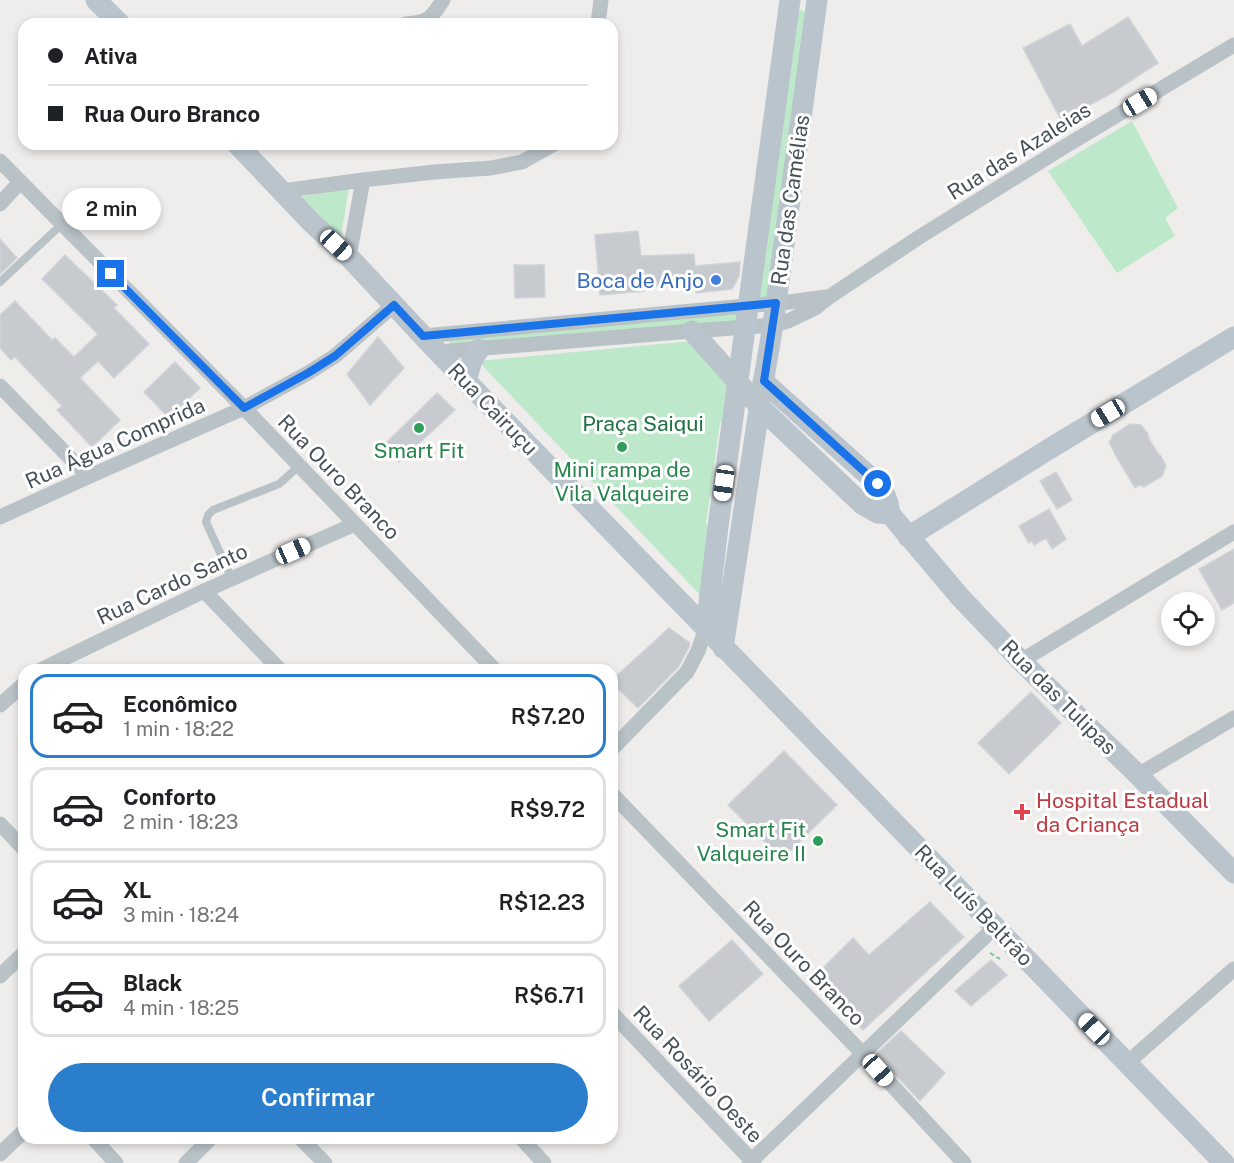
<!DOCTYPE html>
<html lang="pt">
<meta charset="utf-8">
<style>
:root{--surface:#fff;--page:#f2f2f2;--text:#202124;--muted:#757577;--line:#e0e0e0;--accent:#2a7ecb}
body{margin:0;font-family:"Public Sans",sans-serif;background:var(--page);color:var(--text);height:100vh;display:flex;flex-direction:column;font-size:22px;white-space:nowrap}
*{box-sizing:border-box;margin:0}
p{font-size:20px;color:var(--muted)}
.icon{flex:none;width:33px;height:33px;fill:none;stroke:currentColor;stroke-width:2;stroke-linecap:round;stroke-linejoin:round}
.map{position:relative;flex:1;overflow:hidden}
.panel{position:absolute;left:18px;top:664px;width:600px;height:480px;display:flex;flex-direction:column;background:var(--surface);border-radius:18px;box-shadow:0 3px 9px #0003}
.panel>*{flex:none}
.hud{position:absolute;left:18px;top:18px;width:600px;height:132px;border-radius:18px;box-shadow:0 3px 9px #0003;display:grid;align-content:center;height:132px;padding:0 30px;background:var(--surface)}
.fabs{position:absolute;left:1161px;top:592px;display:grid;gap:12px}
.fabs a{display:grid;place-items:center;width:54px;height:54px;border-radius:50%;background:var(--surface);box-shadow:0 3px 9px #0003;font-size:30px}
.end{position:absolute;width:27px;height:27px;margin:-14px;border:8px solid #1a73e8;background:#fff;box-shadow:0 0 0 3px #fff}
.from{border-radius:50%}
.bubble{position:absolute;height:42px;border-radius:21px;background:var(--surface);box-shadow:0 3px 9px #0003;font-size:20px;font-weight:600;line-height:42px;text-align:center}
.car{position:absolute;width:18px;height:36px;margin:-18px -9px;border-radius:8px;box-shadow:0 0 4px 2px #0007;background:linear-gradient(#fff 24%,#345 0 40%,#fff 0 76%,#345 0 86%,#fff 0)}
.hud b{display:flex;align-items:center;gap:21px;height:57px;font-size:22px}
.hud b+b{border-top:2px solid var(--line)}
.hud i{width:15px;height:15px;background:var(--text)}
ul{padding:10px 0 0;list-style:none}
li{display:flex;align-items:center;gap:18px;height:84px;margin:0 12px 9px;padding:0 18px;border:3px solid var(--line);border-radius:18px}
li div{flex:1}
li b{display:block;font-size:22px}
li em{font-style:normal;font-weight:600}
li.active{border-color:var(--accent)}
li>.icon{width:54px;height:54px;stroke-width:1.5}
.action{display:flex;gap:12px;margin-top:auto;padding:12px 30px}
.action a{flex:1;height:69px;border-radius:36px;background:var(--accent);color:#fff;font-size:24px;font-weight:600;line-height:69px;text-align:center}
.map>svg:first-child{display:block}
.green{fill:#bde9ca}
.building{fill:#c7cace;stroke:#d0d3d7;stroke-width:1.5}
.lines{fill:none;stroke-linecap:round;stroke-linejoin:round}
.path{stroke:#79c398;stroke-width:2;stroke-dasharray:4.5 3;stroke-linecap:butt}
.lane{stroke:#b8c2c7;stroke-width:8}
.street{stroke:#b8c2c7;stroke-width:15}
.secondary{stroke:#b9c4cc;stroke-width:21}
.route{stroke:#1a73e8;stroke-width:8}
.shop-dot{fill:#3f7fe0;stroke:#fff;stroke-width:2}
.leisure-dot{fill:#2e9e5b;stroke:#fff;stroke-width:2}
.health-dot{fill:#e0444e;stroke:#fff;stroke-width:2}
.labels{text-anchor:middle;dominant-baseline:central;stroke-width:6;stroke-linejoin:round;paint-order:stroke}
.street-label{font-size:21px;fill:#465157;stroke:#fff}
.shop-label{font-size:21px;fill:#366cbe;stroke:#fff;text-anchor:end}
.park-label{font-size:21px;fill:#1f7141;stroke:#fff}
.leisure-label{font-size:21px;fill:#27864d;stroke:#fff}
.health-label{font-size:21px;fill:#be3a42;stroke:#fff;text-anchor:start}
</style>
<div class="map">
<svg width="1234" height="1163" viewBox="0 0 1234 1163">
<rect width="100%" height="100%" fill="#efecec"/>
<!-- green -->
<path class="green" d="M797,10h5l5,3 -38,285 -10,-1z
M1132,121l46,87 -13,10 10,18 -58,37 -69,-102z
M349,188l-8,49 -40,-40z
M737,312l1,11 -289,22 1,-4z
M692,341l40,47 -4,30 -8,5 -14,101 6,7 -10,66 -224,-236z"/>
<!-- building -->
<path class="building" d="M1128,17l30,46 -46,30 -51,27 -38,-72 47,-24 12,22z
M638,231l3,25 53,-2 1,12 45,-4 -1,14 -7,13 -36,4v-8l-53,2 1,4 -44,4 -5,-60z
M0,239l17,19 -17,16z
M65,255l52,50 -3,3 35,36 -35,34 -16,-17 -18,17 40,42 -28,27 -35,-37 5,-4 -47,-49 -4,3 -11,-12v-33l15,-14 37,39 3,-2 19,19 24,-23 -56,-55z
M514,265h30l1,32 -30,1z
M378,337l26,31 -34,37 -23,-31z
M175,362l25,26 -31,30 -25,-26z
M437,393l18,17 -56,52 -16,-16z
M1130,424l11,1 7,9 1,5 10,16 2,1 5,10 -4,10 -18,11 -5,-2 -4,3 -19,-32 -7,-14 2,-2 2,-5z
M1056,472l16,28 -15,9 -17,-28z
M1049,509l17,30 -14,10 -6,-11 -12,7 -2,-4 -3,2 -10,-17z
M1234,549v54l-12,7 -23,-41z
M669,628l21,15 -1,4 -10,19 -41,42 -26,-25v-3z
M1031,692l30,31 -52,51 -31,-31z
M784,751l53,54 -55,54 -54,-54z
M930,902l34,35 -101,93 -50,-52 40,-40 16,17z
M732,940l31,34 -54,47 -30,-35z
M991,960l16,15 -36,31 -16,-15z
M901,1031l44,42 -25,28 -44,-47z"/>
<g class="lines">
<!-- path -->
<path class="path" d="M990,953l10,6"/>
<!-- lane -->
<path class="lane" d="M0,282l62,-58
M232,579l-26,-57 2,-7 5,-5 66,-26 20,-18"/>
<!-- street -->
<path class="street" d="M406,24c22,-2 25,-5 37,-24
M598,24l3,-24
M0,161l244,247 251,262
M282,191l81,-11 71,-8 57,-4 31,-6 32,-18
M0,204l20,-22
M349,257l14,-77
M423,336l366,-34 37,-5
M438,352l254,-21 81,-6 15,-4 27,-13 14,-11 92,-61 143,-89 170,-102
M0,386l75,77 15,13
M0,517l90,-41 154,-68 64,-35 27,-17 59,-51
M204,591l76,79
M1021,661l213,-129
M41,670l24,-12 139,-67 151,-67
M0,705l24,-21
M612,749l75,-77 11,-21 8,-23
M1138,775l96,-57
M612,794l251,260 101,109
M0,824l24,25
M0,976l24,-23
M612,1013l142,150
M1127,1063l107,-94
M93,1138l23,25
M300,1138l25,25
M521,1138l23,25
M0,1154l24,-23
M186,1163l25,-25
M749,1163l246,-236"/>
<!-- secondary -->
<path class="secondary" d="M96,0l24,24
M237,144l74,78 38,35 89,95 786,811
M692,331l68,76 102,97 16,9 12,1
M466,381l6,-21 7,-11
M763,381l115,103c8,10 11,18 12,30l70,83 61,64 112,109 101,103
M908,537l146,-91 180,-109
M706,628l12,-101 72,-527
M723,648l39,-258 11,-65 44,-325"/>
</g>
<g class="lines">
<!-- route -->
<path class="route" d="M111,274l133,134 64,-35 27,-17 59,-51 29,31 353,-33 -12,78 114,103"/>
</g>
<!-- markers -->
<circle class="shop-dot" cx="716" cy="280" r="6"/>
<g class="leisure-dot">
<circle cx="419" cy="428" r="6"/>
<circle cx="622" cy="447" r="6"/>
<circle cx="818" cy="841" r="6"/>
</g>
<path class="health-dot" d="M1019 803h6v6h6v6h-6v6h-6v-6h-6v-6h6z"/>
<g class="labels">
<!-- street labels -->
<g class="street-label">
<text transform="translate(1019 151) rotate(-32)">Rua das Azaleias</text>
<text transform="translate(790 200) rotate(-82)">Rua das Camélias</text>
<text transform="translate(493 409) rotate(46)">Rua Cairuçu</text>
<text transform="translate(115 443) rotate(-24)">Rua Água Comprida</text>
<text transform="translate(339 477) rotate(46)">Rua Ouro Branco</text>
<text transform="translate(172 584) rotate(-25)">Rua Cardo Santo</text>
<text transform="translate(1059 697) rotate(45)">Rua das Tulipas</text>
<text transform="translate(974 905) rotate(46)">Rua Luís Beltrão</text>
<text transform="translate(804 963) rotate(46)">Rua Ouro Branco</text>
<text transform="translate(698 1074) rotate(47)">Rua Rosário Oeste</text>
</g>
<!-- shop labels -->
<g class="shop-label">
<text x="704" y="280">Boca de Anjo</text>
</g>
<!-- park labels -->
<g class="park-label">
<text x="643" y="423">Praça Saiqui</text>
</g>
<!-- leisure labels -->
<g class="leisure-label">
<text x="419" y="450">Smart Fit</text>
<text x="622" y="469">Mini rampa de<tspan x="622" dy="24">Vila Valqueire</tspan></text>
<text x="806" y="829" text-anchor="end">Smart Fit<tspan x="806" dy="24">Valqueire II</tspan></text>
</g>
<!-- health labels -->
<g class="health-label">
<text x="1036" y="800">Hospital Estadual<tspan x="1036" dy="24">da Criança</tspan></text>
</g>
</g>
</svg>
<div class="fabs">
<a><svg class="icon" aria-label="locate" viewBox="0 0 24 24"><circle cx="12" cy="12" r="6"/><path d="M12 2v4M12 18v4M2 12h4M18 12h4"/></svg></a>
</div>
<i class="end from" style="left:878px;top:484px"></i>
<i class="end" style="left:111px;top:274px"></i>
<div class="bubble" style="left:62px;top:188px;width:99px">2 min</div>
<i class="car" style="left:1140px;top:102px;rotate:59deg"></i>
<i class="car" style="left:336px;top:245px;rotate:133deg"></i>
<i class="car" style="left:1108px;top:413px;rotate:239deg"></i>
<i class="car" style="left:724px;top:483px;rotate:188deg"></i>
<i class="car" style="left:293px;top:551px;rotate:66deg"></i>
<i class="car" style="left:1094px;top:1029px;rotate:316deg"></i>
<i class="car" style="left:878px;top:1070px;rotate:138deg"></i>
<div class="hud">
<b><i class="from"></i>Ativa</b>
<b><i></i>Rua Ouro Branco</b>
</div>
<section class="panel">
<ul>
<li class="active"><svg class="icon" aria-label="car" viewBox="0 0 24 24"><path d="M5 17H2v-5l4-1 3-4h7l3 4 3 1v5h-3M9 17h6M6 11h13"/><circle cx="7" cy="17" r="2"/><circle cx="17" cy="17" r="2"/></svg><div><b>Econômico</b><p>1 min · 18:22</p></div><em>R$7.20</em></li>
<li><svg class="icon" aria-label="car" viewBox="0 0 24 24"><path d="M5 17H2v-5l4-1 3-4h7l3 4 3 1v5h-3M9 17h6M6 11h13"/><circle cx="7" cy="17" r="2"/><circle cx="17" cy="17" r="2"/></svg><div><b>Conforto</b><p>2 min · 18:23</p></div><em>R$9.72</em></li>
<li><svg class="icon" aria-label="car" viewBox="0 0 24 24"><path d="M5 17H2v-5l4-1 3-4h7l3 4 3 1v5h-3M9 17h6M6 11h13"/><circle cx="7" cy="17" r="2"/><circle cx="17" cy="17" r="2"/></svg><div><b>XL</b><p>3 min · 18:24</p></div><em>R$12.23</em></li>
<li><svg class="icon" aria-label="car" viewBox="0 0 24 24"><path d="M5 17H2v-5l4-1 3-4h7l3 4 3 1v5h-3M9 17h6M6 11h13"/><circle cx="7" cy="17" r="2"/><circle cx="17" cy="17" r="2"/></svg><div><b>Black</b><p>4 min · 18:25</p></div><em>R$6.71</em></li>
</ul>
<div class="action"><a>Confirmar</a></div>
</section>
</div>
